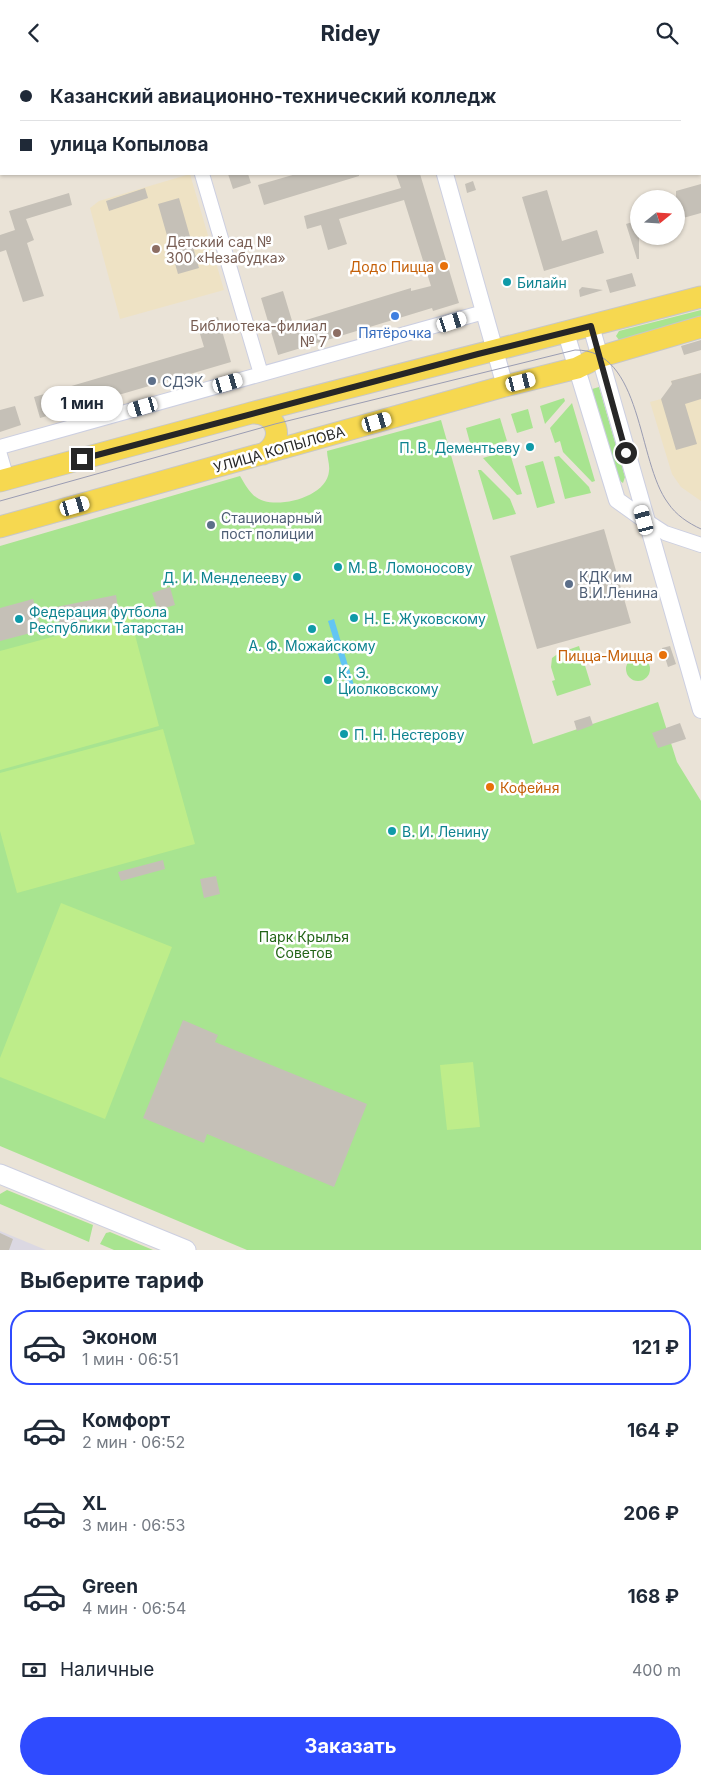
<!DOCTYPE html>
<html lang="ru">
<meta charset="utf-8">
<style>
:root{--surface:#fff;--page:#f6f6f7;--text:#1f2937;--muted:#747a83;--line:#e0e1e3;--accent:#2f4bff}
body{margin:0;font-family:Inter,sans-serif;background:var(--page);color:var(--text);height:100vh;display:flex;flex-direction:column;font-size:19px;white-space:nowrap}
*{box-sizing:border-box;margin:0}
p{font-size:16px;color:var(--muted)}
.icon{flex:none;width:28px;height:28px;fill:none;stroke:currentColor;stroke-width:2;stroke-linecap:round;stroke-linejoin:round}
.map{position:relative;height:1185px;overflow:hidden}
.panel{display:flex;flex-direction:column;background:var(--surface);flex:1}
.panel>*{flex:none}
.banner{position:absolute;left:0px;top:0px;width:701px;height:110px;box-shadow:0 1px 4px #0004;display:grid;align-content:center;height:110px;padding:0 20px;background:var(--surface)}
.needle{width:32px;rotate:72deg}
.tools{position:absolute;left:630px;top:125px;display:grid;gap:10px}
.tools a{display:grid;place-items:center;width:55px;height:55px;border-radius:50%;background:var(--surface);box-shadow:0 1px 4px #0004;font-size:25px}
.end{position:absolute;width:22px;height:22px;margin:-11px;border:6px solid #262626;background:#fff;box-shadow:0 0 0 2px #fff}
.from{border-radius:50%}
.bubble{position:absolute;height:35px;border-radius:18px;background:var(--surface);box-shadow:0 1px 4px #0004;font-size:16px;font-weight:700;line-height:35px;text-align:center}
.car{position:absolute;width:15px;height:30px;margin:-15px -8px;border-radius:6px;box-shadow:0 0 4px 1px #0007;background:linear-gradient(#fff 24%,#345 0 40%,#fff 0 76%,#345 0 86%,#fff 0)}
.banner b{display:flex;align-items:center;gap:18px;height:48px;font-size:19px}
.banner b+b{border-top:1px solid var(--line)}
.banner i{width:12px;height:12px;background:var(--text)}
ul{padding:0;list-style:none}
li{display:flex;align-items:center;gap:15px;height:75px;margin:0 10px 8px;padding:0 10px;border:2px solid transparent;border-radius:20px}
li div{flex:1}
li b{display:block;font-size:19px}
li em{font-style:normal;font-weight:700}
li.current{border-color:var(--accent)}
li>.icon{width:45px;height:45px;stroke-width:1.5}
h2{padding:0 20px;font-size:22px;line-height:60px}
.pay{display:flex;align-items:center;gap:12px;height:55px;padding:0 20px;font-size:19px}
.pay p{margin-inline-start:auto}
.primary-button{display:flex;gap:10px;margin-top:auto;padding:10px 20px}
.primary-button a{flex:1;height:58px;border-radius:30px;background:var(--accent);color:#fff;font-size:20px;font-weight:700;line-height:58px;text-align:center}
header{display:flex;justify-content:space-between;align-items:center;height:65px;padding:0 20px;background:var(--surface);font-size:22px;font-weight:700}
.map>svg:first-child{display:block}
.industrial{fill:#dbd8e2}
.education{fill:#eee2c4}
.green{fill:#a8e490}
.pitch{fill:#beed8a}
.water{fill:#63c5f3}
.building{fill:#c5c0b7}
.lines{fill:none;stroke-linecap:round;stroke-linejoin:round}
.minor-casing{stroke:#cccfe1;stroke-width:16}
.tertiary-casing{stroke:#cccfe1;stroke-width:18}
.secondary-casing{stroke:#cccfe1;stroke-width:21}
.primary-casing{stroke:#c7c7c7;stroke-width:23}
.minor{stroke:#fff;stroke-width:14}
.tertiary{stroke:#fff;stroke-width:16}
.secondary{stroke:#fff;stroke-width:19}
.primary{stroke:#f6d850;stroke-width:21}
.tram{stroke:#9a9cb2;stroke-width:1}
.route{stroke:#262626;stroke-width:6}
.education-dot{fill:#8d6e63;stroke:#fff;stroke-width:2}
.food-dot{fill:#e8710a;stroke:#fff;stroke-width:2}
.culture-dot{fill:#0f9aa8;stroke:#fff;stroke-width:2}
.shop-dot{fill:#3f7fe0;stroke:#fff;stroke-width:2}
.service-dot{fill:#5c6f8a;stroke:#fff;stroke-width:2}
.labels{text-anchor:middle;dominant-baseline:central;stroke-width:5;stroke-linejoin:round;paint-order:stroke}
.education-label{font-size:14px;fill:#785e54;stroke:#fff;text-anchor:start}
.food-label{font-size:14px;fill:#c56008;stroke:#fff;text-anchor:end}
.culture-label{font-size:14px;fill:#0d838f;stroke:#fff;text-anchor:start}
.shop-label{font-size:14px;fill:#366cbe;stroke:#fff}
.service-label{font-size:14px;fill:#4e5e75;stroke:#fff;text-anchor:start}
.street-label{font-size:14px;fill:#262626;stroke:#fff}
.park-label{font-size:14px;fill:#226416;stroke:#fff}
</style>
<header><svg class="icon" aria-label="back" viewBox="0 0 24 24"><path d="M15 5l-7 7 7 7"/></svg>Ridey<svg class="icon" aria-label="search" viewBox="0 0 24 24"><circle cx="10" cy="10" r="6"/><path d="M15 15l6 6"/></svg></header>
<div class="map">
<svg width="701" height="1185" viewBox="0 0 701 1185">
<rect width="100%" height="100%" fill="#eae3d7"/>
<!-- industrial -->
<path class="industrial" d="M0,1166l46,19h-46z"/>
<!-- education -->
<path class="education" d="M0,0h160v1h-159l-1,54z
M190,109l34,116 -104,29 -30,-111 9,-7z
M701,308v128l-20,-14 -9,-13 -22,-72 11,-3 12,-12 -2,-6z"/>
<!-- green -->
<path class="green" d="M701,245v8l-78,21 -4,1 -3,-4 3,-5z
M599,322l26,90 -2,6 -4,-3 -3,-7 -24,-84z
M564,333l1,3 -20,23 -5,-18z
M572,338l23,78 -3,1 -29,-30 -3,-11 -5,2 -5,-15z
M528,344l5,19 -16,5 -6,-19z
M500,353l7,23 -35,9 -6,-22z
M441,355l92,324 125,-42 19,60 24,39v449h-454l-247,-104v-600l240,-70c6,10 12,22 24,25 20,6 63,-5 65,-30 1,-6 -2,-14 -2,-20z
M509,385l13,44 -5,1 -34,-37z
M559,391l30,31 2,6 -26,6 -11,-42z
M543,396l12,42 -18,5 -12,-42z
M478,405h3l29,29 6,15 -23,6z
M579,581l12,39 -34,11 -5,-15 3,-1 -4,-13 1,-9 7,-5z
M626 604a12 12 0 1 1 24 0a12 12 0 1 1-24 0Z
M7,1125l86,35 -4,17 -89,-38v-10z
M110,1167l43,18h-39l-14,-6 6,-11z"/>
<!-- pitch -->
<path class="pitch" d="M130,551l29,110 -159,44v-119z
M163,664l32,115 -178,49 -17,-62v-58z
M61,838l111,44 -67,172 -105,-42v-19z
M473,997l7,65 -33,3 -7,-65z"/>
<!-- water -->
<path class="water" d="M334,554l22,73 -6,1 -22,-72z"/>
<!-- building -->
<path class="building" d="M228,109h20l3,9 -18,6z
M296,109h63v2l-95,29 -6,-20z
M396,109h24l39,129 -26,8 -1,-3 -154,47 -17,-57 22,-7 10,33 118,-36v3l20,-5 -27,-86 -65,19 8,25 -19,6 -7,-25 -14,4 -3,-13 97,-28z
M473,116l3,9 -9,3 -2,-9z
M701,119v29l-25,7v-29z
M145,123l3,10 -39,13 -3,-10z
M547,125l15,51 35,-11 7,23 -60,18 -22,-74z
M69,128l3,12 -46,14 8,21 -7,3 17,53 -21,6 -17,-52 -6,2v-17l15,-5 -6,-19z
M179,133l20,70 -21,6 -20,-70z
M639,155v39h-2l-11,-35z
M632,208l4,13 -26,7 -4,-13z
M582,222l21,3 -23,7 -1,-7z
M218,252l13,45 -191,56 -6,-21 170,-50 -7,-23z
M701,275v10l-17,5 -3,-9z
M701,308v26l-16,5 12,40 -21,6 -15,-51 11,-15 -1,-3z
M15,341l6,19 -21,7v-22z
M213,454l3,8 -9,2 -2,-8z
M604,464l27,94 -94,26 -27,-93z
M170,522l5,18 -17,5 -6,-17z
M116,530l3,19 -59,11 -4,-18z
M33,534l9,31 -42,11v-33z
M670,581l6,18 -8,3 -6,-19z
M590,651l3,9 -16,6 -3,-10z
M680,658l6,16 -28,9 -6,-15z
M163,795l2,9 -44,12 -3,-9z
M216,811l4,18 -16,4 -4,-19z
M183,955l35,15 -3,7 152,62 -33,83 -127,-53 -3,9 -61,-25z
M0,1168l13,6 -4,11h-9z"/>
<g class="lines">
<!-- minor casing -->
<g class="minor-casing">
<path id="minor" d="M170,0l1,1
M202,109l59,200
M0,382l484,-135
M0,390l7,24
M645,455l20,13 36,12"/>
</g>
<!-- tertiary casing -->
<g class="tertiary-casing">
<path id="tertiary" d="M414,0l1,1
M445,109l60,212
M591,261l110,384
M566,268l51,167 28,20"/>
</g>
<!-- secondary casing -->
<g class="secondary-casing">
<path id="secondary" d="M0,1109l186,76"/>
</g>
<!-- primary casing -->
<g class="primary-casing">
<path id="primary" d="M251,348c27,-2 35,28 12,41
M0,416l251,-68 450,-116
M0,462l505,-141 72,-18 22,-11 102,-30"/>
</g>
<!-- minor -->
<use href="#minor" class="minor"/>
<!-- tertiary -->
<use href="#tertiary" class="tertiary"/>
<!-- secondary -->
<use href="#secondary" class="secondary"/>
<!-- primary -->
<use href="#primary" class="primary"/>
<!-- tram -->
<path class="tram" d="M0,436l275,-77 300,-74c68,-1 62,112 93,153 8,12 20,20 33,26"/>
</g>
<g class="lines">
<!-- route -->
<path class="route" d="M82,394l396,-105 113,-28 35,127"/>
</g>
<!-- markers -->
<g class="education-dot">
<circle cx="156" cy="184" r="5"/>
<circle cx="337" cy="268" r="5"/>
</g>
<g class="food-dot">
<circle cx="444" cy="201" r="5"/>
<circle cx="663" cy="590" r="5"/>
<circle cx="490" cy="722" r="5"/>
</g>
<g class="culture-dot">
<circle cx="507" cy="217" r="5"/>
<circle cx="530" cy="382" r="5"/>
<circle cx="338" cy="502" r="5"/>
<circle cx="297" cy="512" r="5"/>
<circle cx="354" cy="553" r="5"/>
<circle cx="19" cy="554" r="5"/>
<circle cx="312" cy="564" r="5"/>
<circle cx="328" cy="615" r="5"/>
<circle cx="344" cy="669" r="5"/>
<circle cx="392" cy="766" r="5"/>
</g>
<circle class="shop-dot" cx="395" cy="251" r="5"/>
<g class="service-dot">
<circle cx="152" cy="316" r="5"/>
<circle cx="211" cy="460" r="5"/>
<circle cx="569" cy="519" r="5"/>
</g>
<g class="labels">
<!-- education labels -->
<g class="education-label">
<text x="166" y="176">Детский сад №<tspan x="166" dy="16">300 «Незабудка»</tspan></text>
<text x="327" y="260" text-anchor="end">Библиотека-филиал<tspan x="327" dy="16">№ 7</tspan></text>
</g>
<!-- food labels -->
<g class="food-label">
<text x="434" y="201">Додо Пицца</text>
<text x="653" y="590">Пицца-Мицца</text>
<text x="500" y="722" text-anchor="start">Кофейня</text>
</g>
<!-- culture labels -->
<g class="culture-label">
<text x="517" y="217">Билайн</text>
<text x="520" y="382" text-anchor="end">П. В. Дементьеву</text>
<text x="348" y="502">М. В. Ломоносову</text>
<text x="287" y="512" text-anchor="end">Д. И. Менделееву</text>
<text x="29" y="546">Федерация футбола<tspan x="29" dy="16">Республики Татарстан</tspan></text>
<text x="364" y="553">Н. Е. Жуковскому</text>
<text x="312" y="580" text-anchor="middle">А. Ф. Можайскому</text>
<text x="338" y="607">К. Э.<tspan x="338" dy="16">Циолковскому</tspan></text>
<text x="354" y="669">П. Н. Нестерову</text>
<text x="402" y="766">В. И. Ленину</text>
</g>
<!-- shop labels -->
<g class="shop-label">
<text x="395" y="267">Пятёрочка</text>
</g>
<!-- service labels -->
<g class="service-label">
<text x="162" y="316">СДЭК</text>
<text x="221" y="452">Стационарный<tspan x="221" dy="16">пост полиции</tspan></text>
<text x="579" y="511">КДК им<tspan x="579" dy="16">В.И.Ленина</tspan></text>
</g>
<!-- street labels -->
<g class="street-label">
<text transform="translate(279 384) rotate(-16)">УЛИЦА КОПЫЛОВА</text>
</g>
<!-- park labels -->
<g class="park-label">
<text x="304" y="871">Парк Крылья<tspan x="304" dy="16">Советов</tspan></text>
</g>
</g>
</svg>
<div class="tools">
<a><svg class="needle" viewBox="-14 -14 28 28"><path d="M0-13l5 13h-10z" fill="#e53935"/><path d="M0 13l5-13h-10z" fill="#747a83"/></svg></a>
</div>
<i class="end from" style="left:626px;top:388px"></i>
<i class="end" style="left:82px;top:394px"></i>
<div class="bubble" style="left:41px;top:321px;width:82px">1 мин</div>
<i class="car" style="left:452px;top:257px;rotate:72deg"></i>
<i class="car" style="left:521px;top:317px;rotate:76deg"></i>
<i class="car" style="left:228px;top:318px;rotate:74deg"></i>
<i class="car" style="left:143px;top:342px;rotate:254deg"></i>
<i class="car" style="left:377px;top:357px;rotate:74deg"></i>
<i class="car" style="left:75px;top:441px;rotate:74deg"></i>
<i class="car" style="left:644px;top:455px;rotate:345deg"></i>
<div class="banner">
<b><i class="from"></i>Казанский авиационно-технический колледж</b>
<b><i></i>улица Копылова</b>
</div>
</div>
<section class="panel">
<h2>Выберите тариф</h2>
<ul>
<li class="current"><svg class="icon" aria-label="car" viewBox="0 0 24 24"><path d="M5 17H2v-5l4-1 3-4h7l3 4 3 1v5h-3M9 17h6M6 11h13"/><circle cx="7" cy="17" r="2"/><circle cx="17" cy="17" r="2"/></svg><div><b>Эконом</b><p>1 мин · 06:51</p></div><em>121 ₽</em></li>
<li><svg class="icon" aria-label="car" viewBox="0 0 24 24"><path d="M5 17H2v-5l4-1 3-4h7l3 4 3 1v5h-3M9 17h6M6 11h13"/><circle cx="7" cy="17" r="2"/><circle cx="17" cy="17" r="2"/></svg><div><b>Комфорт</b><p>2 мин · 06:52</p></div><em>164 ₽</em></li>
<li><svg class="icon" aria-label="car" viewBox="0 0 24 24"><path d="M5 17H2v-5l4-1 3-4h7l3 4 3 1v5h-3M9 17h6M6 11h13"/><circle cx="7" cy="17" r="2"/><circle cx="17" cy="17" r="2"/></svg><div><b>XL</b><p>3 мин · 06:53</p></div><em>206 ₽</em></li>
<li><svg class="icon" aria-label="car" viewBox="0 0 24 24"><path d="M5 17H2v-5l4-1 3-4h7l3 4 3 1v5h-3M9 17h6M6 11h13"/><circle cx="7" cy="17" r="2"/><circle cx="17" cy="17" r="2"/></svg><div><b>Green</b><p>4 мин · 06:54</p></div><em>168 ₽</em></li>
</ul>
<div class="pay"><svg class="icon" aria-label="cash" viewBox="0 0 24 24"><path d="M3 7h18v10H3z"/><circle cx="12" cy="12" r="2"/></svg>Наличные<p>400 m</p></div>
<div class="primary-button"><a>Заказать</a></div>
</section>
